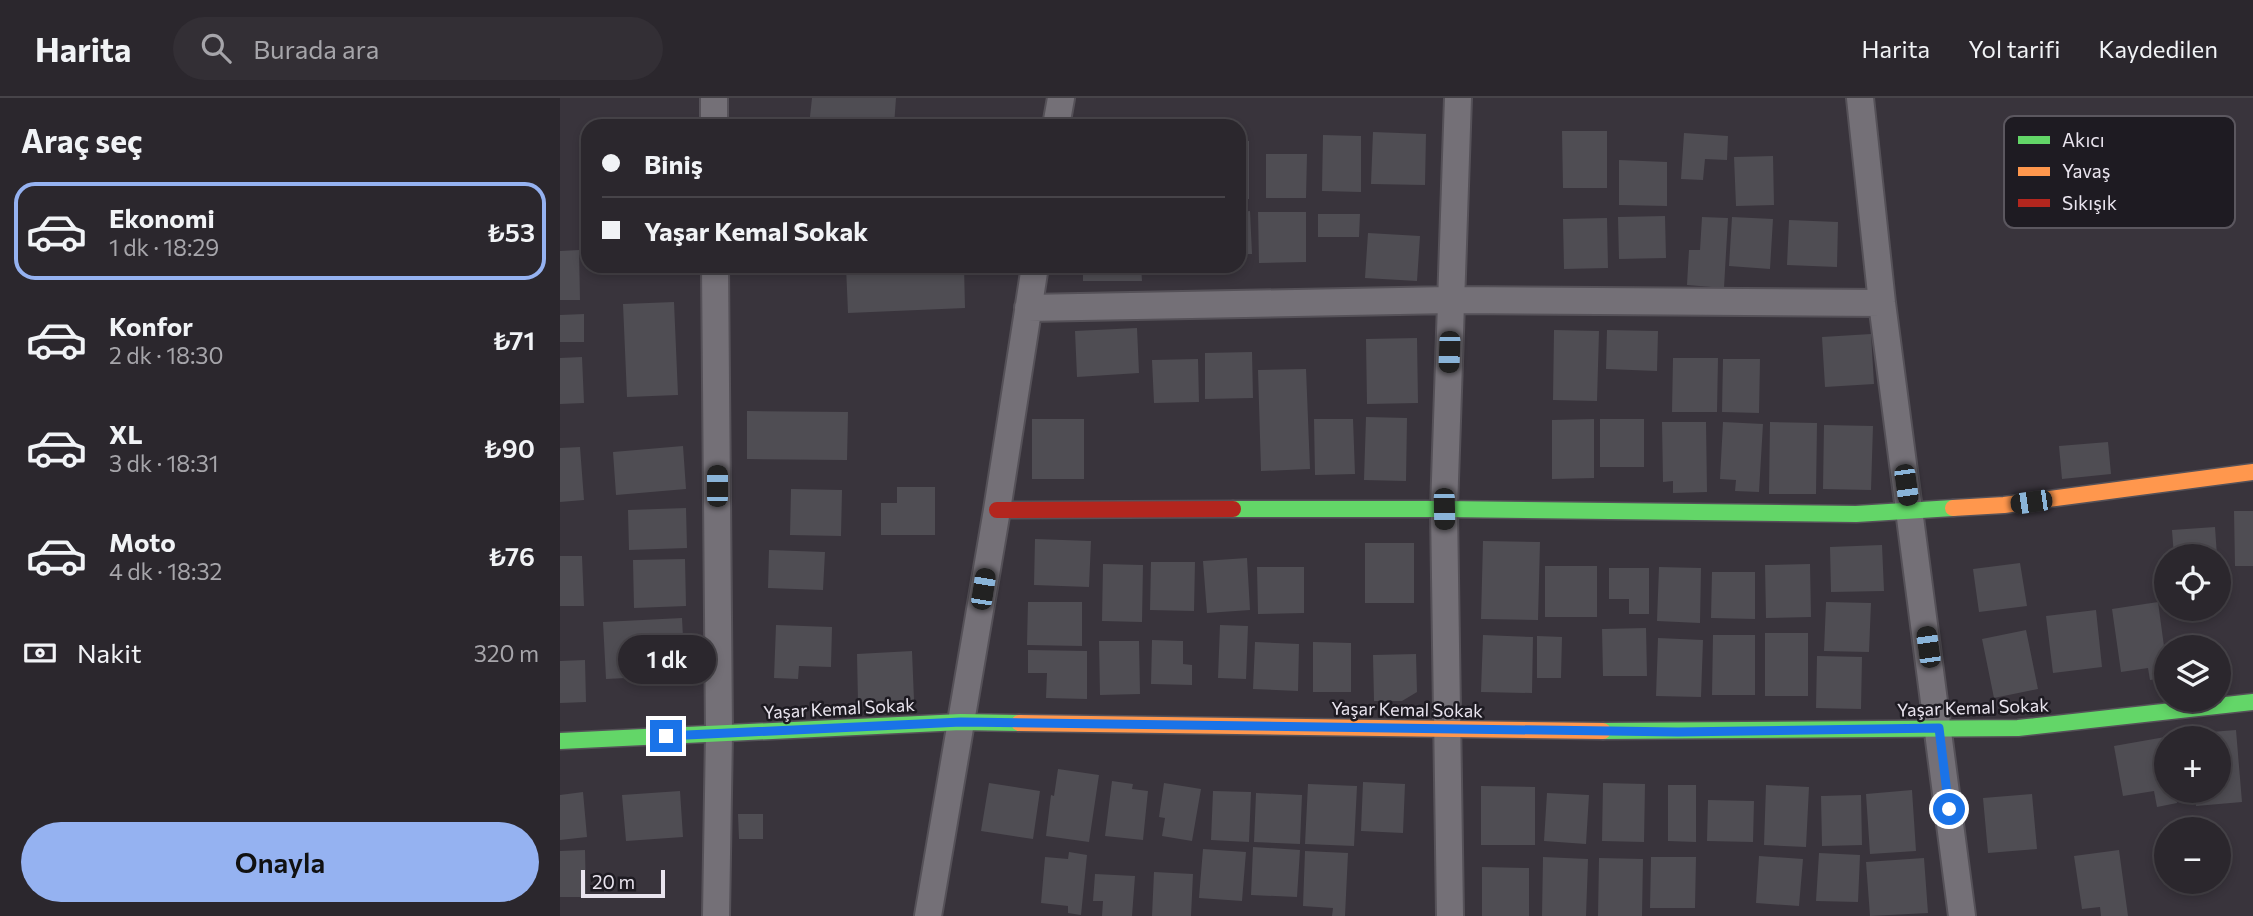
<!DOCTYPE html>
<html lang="tr">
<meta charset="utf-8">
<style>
:root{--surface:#2b272d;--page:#332f35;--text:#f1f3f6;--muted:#a6a5aa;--line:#474449;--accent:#95b2f1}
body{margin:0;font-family:Commissioner,sans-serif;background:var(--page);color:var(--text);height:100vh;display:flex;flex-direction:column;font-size:26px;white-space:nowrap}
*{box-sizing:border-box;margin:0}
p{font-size:23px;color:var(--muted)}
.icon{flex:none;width:38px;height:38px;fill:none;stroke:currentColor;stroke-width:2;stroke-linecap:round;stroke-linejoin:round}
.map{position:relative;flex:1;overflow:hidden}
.details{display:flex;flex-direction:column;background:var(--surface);width:560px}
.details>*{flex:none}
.hud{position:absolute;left:21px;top:21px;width:665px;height:154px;border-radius:21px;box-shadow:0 4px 10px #0003,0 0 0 2px var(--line);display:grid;align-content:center;height:154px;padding:0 21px;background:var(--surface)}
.buttons{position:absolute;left:1594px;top:446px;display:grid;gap:14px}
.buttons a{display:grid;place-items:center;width:77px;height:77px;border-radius:50%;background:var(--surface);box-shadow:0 4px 10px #0003,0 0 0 2px var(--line);font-size:35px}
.scale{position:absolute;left:21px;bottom:18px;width:84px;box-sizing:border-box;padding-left:7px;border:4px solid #e9e4ee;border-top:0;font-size:19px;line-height:24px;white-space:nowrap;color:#e9e4ee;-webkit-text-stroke:5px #1e1b22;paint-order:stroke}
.end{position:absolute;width:32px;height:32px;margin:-16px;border:9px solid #1a73e8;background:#fff;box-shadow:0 0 0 4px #fff}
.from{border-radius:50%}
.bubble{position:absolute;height:49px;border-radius:24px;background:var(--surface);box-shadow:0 4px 10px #0003,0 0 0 2px var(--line);font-size:23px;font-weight:600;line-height:49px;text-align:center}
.car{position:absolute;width:21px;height:42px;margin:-21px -10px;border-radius:9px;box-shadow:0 0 5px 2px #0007;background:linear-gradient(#222 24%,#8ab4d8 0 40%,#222 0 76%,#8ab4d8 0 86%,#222 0)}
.hud b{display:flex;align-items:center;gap:24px;height:66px;font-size:26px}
.hud b+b{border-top:2px solid var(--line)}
.hud i{width:18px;height:18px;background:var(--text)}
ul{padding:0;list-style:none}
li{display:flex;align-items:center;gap:21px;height:98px;margin:0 14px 10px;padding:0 7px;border:4px solid transparent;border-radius:21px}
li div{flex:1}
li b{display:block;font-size:26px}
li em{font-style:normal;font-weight:600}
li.active{border-color:var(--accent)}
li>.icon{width:63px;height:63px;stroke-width:1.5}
h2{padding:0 21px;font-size:32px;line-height:84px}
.pay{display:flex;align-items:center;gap:18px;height:77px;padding:0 21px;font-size:26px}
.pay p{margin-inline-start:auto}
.button{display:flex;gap:14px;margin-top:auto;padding:14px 21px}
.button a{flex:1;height:80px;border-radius:42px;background:var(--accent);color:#111;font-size:28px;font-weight:600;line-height:80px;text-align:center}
header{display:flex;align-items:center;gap:42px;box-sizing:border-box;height:98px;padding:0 35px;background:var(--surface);border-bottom:2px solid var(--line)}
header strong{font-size:33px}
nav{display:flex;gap:38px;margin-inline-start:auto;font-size:24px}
.search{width:490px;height:63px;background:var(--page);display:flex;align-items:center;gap:18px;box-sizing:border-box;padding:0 24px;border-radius:38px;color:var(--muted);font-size:26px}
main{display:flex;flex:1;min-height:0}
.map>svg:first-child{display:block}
.building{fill:#4f4d53}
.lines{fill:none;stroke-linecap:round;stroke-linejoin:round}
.street-casing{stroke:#555158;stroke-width:30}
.fast-casing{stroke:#555158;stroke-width:19}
.slow-casing{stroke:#555158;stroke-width:19}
.jam-casing{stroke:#555158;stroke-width:19}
.street{stroke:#747077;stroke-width:26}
.fast{stroke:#63d668;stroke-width:16}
.slow{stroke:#ff974d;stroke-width:16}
.jam{stroke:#b3261e;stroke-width:16}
.route{stroke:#1a73e8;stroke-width:9}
.labels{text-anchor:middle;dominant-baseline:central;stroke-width:5;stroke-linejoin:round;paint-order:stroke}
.street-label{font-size:18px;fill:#e9e4ee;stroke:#1e1b22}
.key{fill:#1e1b22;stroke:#5b575f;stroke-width:2}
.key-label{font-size:19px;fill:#e9e4ee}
</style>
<header>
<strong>Harita</strong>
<div class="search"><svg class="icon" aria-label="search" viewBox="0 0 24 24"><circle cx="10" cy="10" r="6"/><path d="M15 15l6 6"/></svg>Burada ara</div>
<nav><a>Harita</a><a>Yol tarifi</a><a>Kaydedilen</a></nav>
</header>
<main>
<section class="details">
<h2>Araç seç</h2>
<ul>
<li class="active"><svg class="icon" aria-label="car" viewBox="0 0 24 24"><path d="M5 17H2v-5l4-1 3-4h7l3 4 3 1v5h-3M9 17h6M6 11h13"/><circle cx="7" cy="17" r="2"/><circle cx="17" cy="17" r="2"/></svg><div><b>Ekonomi</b><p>1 dk · 18:29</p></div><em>₺53</em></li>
<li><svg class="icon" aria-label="car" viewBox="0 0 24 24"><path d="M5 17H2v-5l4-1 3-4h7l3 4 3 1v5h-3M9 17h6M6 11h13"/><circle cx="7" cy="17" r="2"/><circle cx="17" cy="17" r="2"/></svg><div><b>Konfor</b><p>2 dk · 18:30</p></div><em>₺71</em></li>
<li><svg class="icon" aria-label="car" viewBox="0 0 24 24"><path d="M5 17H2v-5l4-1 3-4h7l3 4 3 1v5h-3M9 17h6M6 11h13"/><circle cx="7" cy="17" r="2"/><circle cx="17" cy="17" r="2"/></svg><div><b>XL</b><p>3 dk · 18:31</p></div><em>₺90</em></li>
<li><svg class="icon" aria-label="car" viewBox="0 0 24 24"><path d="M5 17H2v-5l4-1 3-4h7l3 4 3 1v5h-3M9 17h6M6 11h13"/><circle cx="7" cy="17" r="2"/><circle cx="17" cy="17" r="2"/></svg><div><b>Moto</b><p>4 dk · 18:32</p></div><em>₺76</em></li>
</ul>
<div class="pay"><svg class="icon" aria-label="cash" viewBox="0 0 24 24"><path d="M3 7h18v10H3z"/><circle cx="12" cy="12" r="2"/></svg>Nakit<p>320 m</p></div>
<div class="button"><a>Onayla</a></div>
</section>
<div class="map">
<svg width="1693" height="818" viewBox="0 0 1693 818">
<rect width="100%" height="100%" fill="#39343c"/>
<!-- building -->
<path class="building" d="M252,0h84l-2,28h-85z
M1002,33h45v57h-44z
M813,34l53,2 -1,51 -54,-1z
M1124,35l44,3 -1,24 -22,-1 -2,21 -22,-1z
M763,37l38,1v56l-39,-1z
M679,43h10v58h-10z
M706,56h41l-1,44h-40z
M1213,58l1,49 -38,1 -2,-49z
M1059,62l48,2v44l-48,-1z
M690,113l2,43h-13v-42z
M698,114h48v50l-47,1z
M758,116h42l-1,23h-41z
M1105,118l1,42 -47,1 -1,-42z
M1142,119l26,1 -4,70 -37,-3 2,-35h11z
M1172,119l41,2 -3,50 -41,-3z
M1047,120l1,50 -44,1 -1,-50z
M1229,122l49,2 -1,45 -50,-2z
M808,135l52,3 -3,45 -52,-3z
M19,152l1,50h-20v-49z
M286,168h118l1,42 -117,5z
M523,168h58l1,15h-59z
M114,204l4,93 -51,2 -4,-93z
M24,216v28h-24v-27z
M577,230l2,45 -62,4 -2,-46z
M994,232l45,1 -2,70 -44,-1z
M1047,232l51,1 -1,40 -51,-2z
M1311,236l3,50 -49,3 -3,-50z
M857,240l1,65 -51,1 -1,-65z
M692,254l1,46 -48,1v-46z
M22,259l2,46 -24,1v-46z
M1113,260h45l-1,54h-45z
M638,261l1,43 -45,1 -2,-43z
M1163,261h37l-1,54 -37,-1z
M746,271l4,100 -49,2 -3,-101z
M187,313l101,1 -1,48 -100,-1z
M806,319l41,1 -1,63 -42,-1z
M472,321h52v60h-52z
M754,321h39l2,55 -40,1z
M1034,321v59l-42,1v-59z
M1040,321h44v48h-44z
M1102,324h44l1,70 -34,1v-12l-10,1z
M1163,324l40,2 -4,68 -24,-1 1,-11 -16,-1z
M1210,324l47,1 -1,71h-47z
M1264,327l49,1 -2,64 -48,-1z
M1548,344l3,32 -49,5 -3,-33z
M123,348l3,43 -70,6 -3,-43z
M20,349l4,53 -24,2v-54z
M337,389h38v48h-54v-32h16z
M231,391l51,1 -1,46 -51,-1z
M126,410l1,40 -58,2 -1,-40z
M1674,413h19v55h-18z
M1655,429l2,29h-43l-2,-26z
M475,441l56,2 -2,46 -55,-2z
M923,443l57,1 -2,78 -57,-1z
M805,445h49v60h-49z
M1322,447l2,46 -53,1 -1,-45z
M209,452l56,2 -2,38 -55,-2z
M0,458h22l2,50h-24z
M687,460l3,52 -43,3 -4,-52z
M125,461l1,47 -52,2 -1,-48z
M591,464h44l-1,49 -44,-1z
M1460,465l7,43 -48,6 -6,-43z
M543,466l40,1 -1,57 -40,-1z
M1250,466l1,53 -45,1 -1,-53z
M985,468h52v51h-52z
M697,469h47v46l-46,1z
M1099,469l42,1 -1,55 -43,-2z
M1049,470h40v46h-20v-15h-20z
M1152,474h43v47l-44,-1z
M468,504h54v44l-55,-1z
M1266,504l45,1 -2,49 -45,-1z
M1598,504l8,59v17l-16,2 -2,-12 -27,4 -9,-63z
M1536,512l6,57 -49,6 -7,-57z
M122,520l3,57 -79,4 -3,-57z
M216,527l56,2 -1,40 -32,-1 -1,13 -24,-1z
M660,527l28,1 -2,53 -28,-1z
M1086,530l1,48h-44l-1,-47z
M1466,532l12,59 -44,9 -12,-59z
M1205,535h43v63h-43z
M923,537l50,2 -1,56 -51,-1z
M1153,537h42v60h-43z
M977,538l25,1 -1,41h-24z
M1098,540l45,2 -2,57 -45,-1z
M592,542l31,1v23l9,1v20l-41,-1z
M539,543h40l1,53 -40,1z
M695,544l44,2 -1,47 -45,-2z
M753,544l38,1v49h-38z
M468,552l59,1v48l-41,-1 1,-25h-19z
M352,553l2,49 -56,2 -1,-48z
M856,556l1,38 -15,9h-28l-1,-46z
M1257,558l45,1 -1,52 -45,-1z
M25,562l1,42 -26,1v-42z
M1676,632l6,72 -46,4 -1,-15h24v-53h-21v-5z
M1605,639l1,54h9l2,12 -20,4 -3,-16 -31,5 -9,-50z
M498,671l41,6 -10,67 -43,-6 5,-41 3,1z
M552,683l21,3 -1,5 16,2 -5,49 -38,-4z
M803,684l42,2 -2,49 -42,-2z
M429,685l51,8 -7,48 -52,-8z
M604,685l37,6 -9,52 -30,-5 3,-18 -6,-1z
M1043,685l42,1 -1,58 -42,-1z
M748,686l49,2 -3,60 -49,-2z
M1108,687h28v57l-28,-1z
M1206,687l43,2 -3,60 -42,-2z
M921,688l54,1v58h-54z
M1352,692l4,61 -46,3 -4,-60z
M120,693l3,46 -57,4 -4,-46z
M653,693l38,1 -2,50 -38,-2z
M23,694l4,45 -27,3v-45z
M696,695l46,2 -2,49 -46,-2z
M987,695l42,2 -3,49 -42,-3z
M1472,696l5,55 -49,4 -5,-55z
M1301,697l1,50 -40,1 -1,-50z
M1148,702l46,1 -1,41 -46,-1z
M178,716h25v25h-24z
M693,749l47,3 -3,47 -46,-2z
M643,751l43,3 -4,49 -43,-3z
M25,752l1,47h-26v-46z
M1559,752l9,66h-27l-1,-9 -18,2 -8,-53z
M745,753l43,2 -3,63h-13l1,-8 -30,-2z
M509,754l18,3 -6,60 -13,-2v-7l-27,-3 4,-46 23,2z
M1259,755l41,2 -2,47 -42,-1z
M1199,758l44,3 -4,47 -43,-3z
M983,759l45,2 -2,57h-44z
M1091,759h45l-1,51h-45z
M1039,760l44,1 -1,57h-44z
M1364,760l4,55 -58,3 -4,-54z
M922,769l47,1v48h-47z
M594,774l39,2 -2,42h-39z
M535,776l40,2 -3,40h-30l1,-15h-10z"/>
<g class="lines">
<!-- street casing -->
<g class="street-casing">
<path id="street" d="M154,0v28
M1300,0l22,205 80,613
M496,28l5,-28
M155,168l4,467 -3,183
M468,210l422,-8 432,3
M368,818l69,-406 38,-244
M890,818l-6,-407 14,-411"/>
</g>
<!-- fast casing -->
<g class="fast-casing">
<path id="fast" d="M673,411h211l412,5 97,-6
M1043,633l415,-3 235,-26
M0,643l401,-19 58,1"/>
</g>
<!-- slow casing -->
<g class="slow-casing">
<path id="slow" d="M1393,410l51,-3 249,-33
M459,625l584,8"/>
</g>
<!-- jam casing -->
<g class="jam-casing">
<path id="jam" d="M437,412l236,-1"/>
</g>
<!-- street -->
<use href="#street" class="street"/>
<!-- fast -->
<use href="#fast" class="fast"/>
<!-- slow -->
<use href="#slow" class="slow"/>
<!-- jam -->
<use href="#jam" class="jam"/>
</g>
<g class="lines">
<!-- route -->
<path class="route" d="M106,638l295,-14 717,10 261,-4 10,81"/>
</g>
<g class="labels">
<!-- street labels -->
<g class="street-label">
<text transform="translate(1413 609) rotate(-2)">Yaşar Kemal Sokak</text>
<text transform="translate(279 610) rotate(-3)">Yaşar Kemal Sokak</text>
<text transform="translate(847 611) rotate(1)">Yaşar Kemal Sokak</text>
</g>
</g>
<!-- legend -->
<rect x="1444" y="18" width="231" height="112" rx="10" class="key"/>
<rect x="1458" y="38" width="32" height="8" fill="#63d668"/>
<rect x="1458" y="69" width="32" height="9" fill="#ff974d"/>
<rect x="1458" y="101" width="32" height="8" fill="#b3261e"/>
<g class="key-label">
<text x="1502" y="49">Akıcı</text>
<text x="1502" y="80">Yavaş</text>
<text x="1502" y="112">Sıkışık</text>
</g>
</svg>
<div class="buttons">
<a><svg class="icon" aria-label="locate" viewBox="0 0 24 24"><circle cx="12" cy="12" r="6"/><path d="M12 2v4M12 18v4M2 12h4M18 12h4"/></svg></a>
<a><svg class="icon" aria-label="layers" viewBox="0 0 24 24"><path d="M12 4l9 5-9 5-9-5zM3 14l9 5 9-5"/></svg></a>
<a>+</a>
<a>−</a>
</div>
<div class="scale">20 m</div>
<i class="end from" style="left:1389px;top:711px"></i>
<i class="end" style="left:106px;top:638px"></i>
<div class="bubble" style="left:58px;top:537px;width:98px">1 dk</div>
<i class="car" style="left:889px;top:254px;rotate:182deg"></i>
<i class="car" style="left:1346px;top:387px;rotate:172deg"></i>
<i class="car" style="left:157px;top:388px;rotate:0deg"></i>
<i class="car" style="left:1471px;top:404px;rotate:262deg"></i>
<i class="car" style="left:884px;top:411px;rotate:179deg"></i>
<i class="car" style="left:423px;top:491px;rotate:9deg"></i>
<i class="car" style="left:1368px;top:549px;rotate:352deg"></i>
<div class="hud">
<b><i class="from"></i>Biniş</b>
<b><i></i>Yaşar Kemal Sokak</b>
</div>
</div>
</main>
